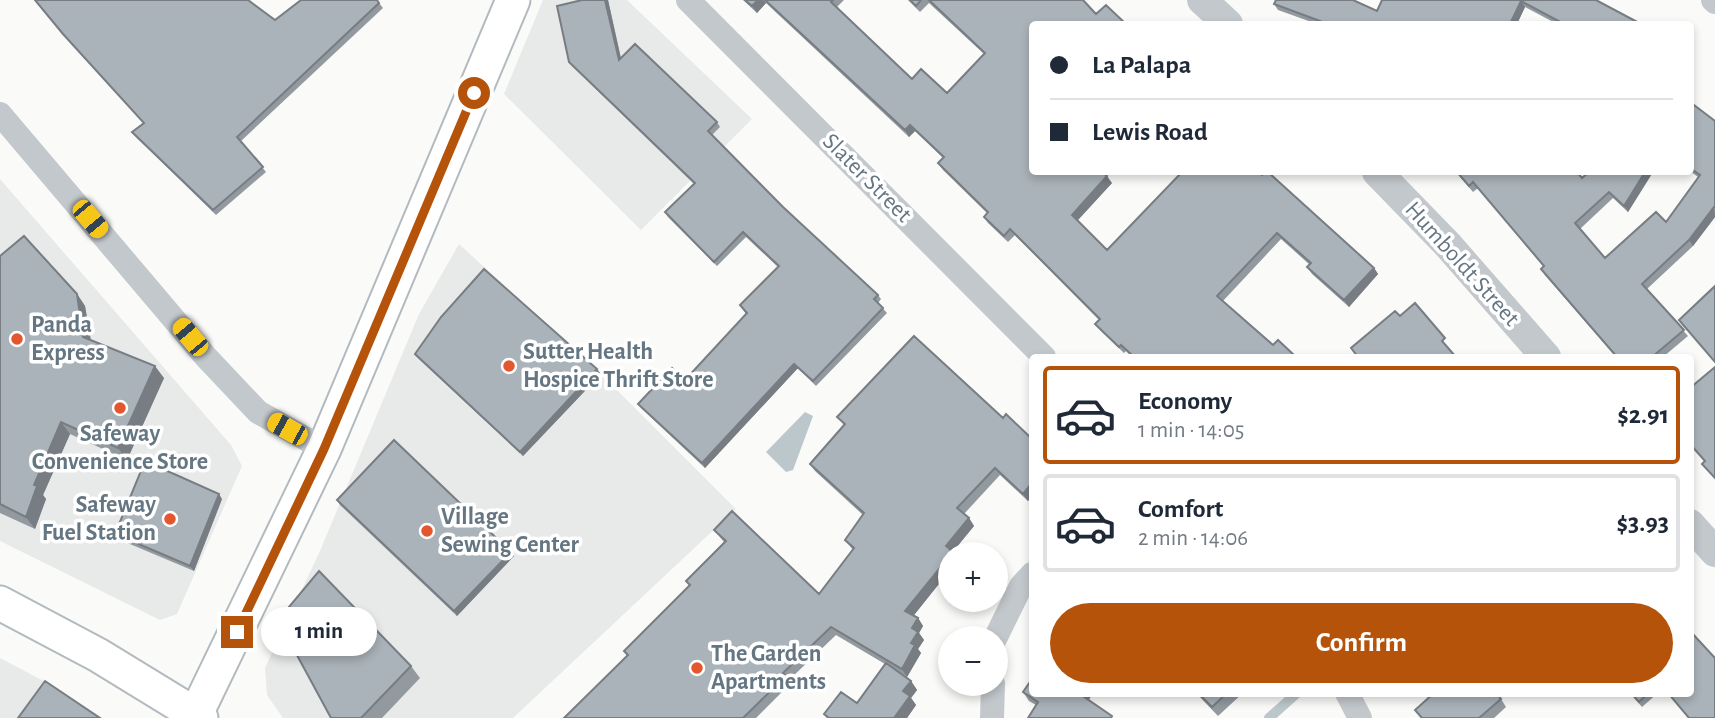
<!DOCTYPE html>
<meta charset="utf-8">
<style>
:root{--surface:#fff;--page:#f2f2f3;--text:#1f2937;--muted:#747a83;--line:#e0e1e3;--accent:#b45309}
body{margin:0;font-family:"Alegreya Sans",sans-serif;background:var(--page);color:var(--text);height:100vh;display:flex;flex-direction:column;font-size:26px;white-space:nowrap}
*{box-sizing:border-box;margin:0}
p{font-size:23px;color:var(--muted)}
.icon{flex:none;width:38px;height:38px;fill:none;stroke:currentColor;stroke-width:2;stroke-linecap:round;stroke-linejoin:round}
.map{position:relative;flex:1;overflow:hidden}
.sheet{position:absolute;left:1029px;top:354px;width:665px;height:343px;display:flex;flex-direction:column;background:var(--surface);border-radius:7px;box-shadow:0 4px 10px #0003}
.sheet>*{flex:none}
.hud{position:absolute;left:1029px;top:21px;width:665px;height:154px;border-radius:7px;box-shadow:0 4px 10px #0003;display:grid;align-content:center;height:154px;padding:0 21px;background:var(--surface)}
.tools{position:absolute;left:938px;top:542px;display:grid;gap:14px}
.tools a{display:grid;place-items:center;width:70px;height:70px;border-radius:50%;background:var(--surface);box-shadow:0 4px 10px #0003;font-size:35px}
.end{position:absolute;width:32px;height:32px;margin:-16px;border:9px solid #b45309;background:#fff;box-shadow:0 0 0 4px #fff}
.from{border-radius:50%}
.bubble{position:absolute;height:49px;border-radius:24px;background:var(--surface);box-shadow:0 4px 10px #0003;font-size:23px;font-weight:700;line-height:49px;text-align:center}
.car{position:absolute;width:21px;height:42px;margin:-21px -10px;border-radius:9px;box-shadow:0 0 5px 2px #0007;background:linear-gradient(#f5c518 24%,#345 0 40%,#f5c518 0 76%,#345 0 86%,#f5c518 0)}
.hud b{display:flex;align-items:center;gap:24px;height:66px;font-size:26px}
.hud b+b{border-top:2px solid var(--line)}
.hud i{width:18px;height:18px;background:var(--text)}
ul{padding:12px 0 0;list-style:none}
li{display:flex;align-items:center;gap:21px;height:98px;margin:0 14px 10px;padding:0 7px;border:4px solid var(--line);border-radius:7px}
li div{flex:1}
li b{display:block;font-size:26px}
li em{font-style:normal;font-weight:700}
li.current{border-color:var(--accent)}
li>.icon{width:63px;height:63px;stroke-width:1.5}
.button{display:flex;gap:14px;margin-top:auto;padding:14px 21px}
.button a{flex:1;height:80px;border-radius:42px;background:var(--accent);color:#fff;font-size:28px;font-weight:700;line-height:80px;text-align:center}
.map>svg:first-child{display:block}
.built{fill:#e8e9e9}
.water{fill:#bbc7cb}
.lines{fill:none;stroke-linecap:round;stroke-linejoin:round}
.stream{stroke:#bbc7cb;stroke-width:10}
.secondary-casing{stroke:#b3babf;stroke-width:37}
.minor{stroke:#c3c8cc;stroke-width:24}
.tertiary{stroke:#c3c8cc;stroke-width:30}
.secondary{stroke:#fff;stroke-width:33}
.wall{fill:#929a9f}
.shaded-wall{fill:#777d82}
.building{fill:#aab3b9;stroke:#777d82;stroke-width:2}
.route{stroke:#b45309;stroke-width:9}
.poi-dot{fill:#e4572e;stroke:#fff;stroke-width:2.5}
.labels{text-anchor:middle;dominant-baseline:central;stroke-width:7;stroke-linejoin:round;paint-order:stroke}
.street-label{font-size:24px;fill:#657683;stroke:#fff}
.poi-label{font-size:24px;font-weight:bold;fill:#657683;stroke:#fff;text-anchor:start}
</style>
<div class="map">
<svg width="1715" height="718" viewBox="0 0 1715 718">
<rect width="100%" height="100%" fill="#fafaf8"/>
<!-- built -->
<path class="built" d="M543,0h84l125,119 -111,111 -137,-136z
M0,179l231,266 11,21 -65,148 -17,6 -160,-79z
M459,244l142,130 135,135 -223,209h-230l-16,-23 -2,-27 55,-117 99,-237z
M0,658l55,29 47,31h-102z"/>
<!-- water -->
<path class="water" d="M805,412l8,4 -20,54 -7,2 -20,-20z"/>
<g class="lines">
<!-- stream -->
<path class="stream" d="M1269,718l28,-25"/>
<!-- secondary casing -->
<g class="secondary-casing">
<path id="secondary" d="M0,603l98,52 103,63
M194,718l130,-269 189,-449"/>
</g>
<!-- minor -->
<path class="minor" d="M688,0l356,357
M1713,0l2,2
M0,114l206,243 52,55 66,37
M995,639l26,-53 11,-12
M1347,693l13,25
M992,718l1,-34"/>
<!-- tertiary -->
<path class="tertiary" d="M1202,0l26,24
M1377,172l71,73 98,112
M1690,524l25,28"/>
<!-- secondary -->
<use href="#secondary" class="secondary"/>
</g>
<!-- wall -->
<path class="wall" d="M34,0l241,20 104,-17 4,5 -142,133 25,31 -50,43 -80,-78 -4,-5 12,-9 -77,-84z
M582,0h26l13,58 96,64 3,5 -8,8 71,72 95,88 3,4 -3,4 9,10 -71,73 -18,-18 -93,100 -63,-59 -4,-5 47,-24 61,-66 -6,-9 38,-38 -32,-30 -29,29 -49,-49 -3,-5 29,-28 -121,-117 -4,-5z
M743,0h101l-8,8 76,71 35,14 37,-39 -55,-51 -9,9 -12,-12h175l-51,172 80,11 -34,37 29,30 75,-78 192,96 4,6 -29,33 -37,-33 -5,-7 3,-2 -29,-26 -58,62 50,44 5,-5 18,17h-164l-6,-6 -2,2 -24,-23 -5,-6 4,-4 -84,-85 -7,7 -20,-19 -4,-6 3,-4 -44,-43 -5,-7 5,-5 -28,-27 -6,6 -143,-134 -9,10z
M1382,0h214l45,24h-84l-32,-17 -8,17h-200l-39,-14 -4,-6 103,7z
M1690,102l25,19v96l-22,29 -46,43 41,47 -25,21h-47l-71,-82 -4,-6 3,-3 -66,-78 -5,4 -17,-20h121l5,6 7,-6h64l-25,40 -15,-14 -33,31 25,29 61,-36 32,-45 -8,-6z
M0,256l77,38 8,12 6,34 73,38 -37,82 -57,-26 -27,61 3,4 -11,30 -35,-16z
M415,354l186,20 -78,82 -105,-98z
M837,417l166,1 29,21v58l-4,4 -28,-26 -36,39 5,4 5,8 -24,29v15l-37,46 5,2 5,8 -4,7 5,7 -6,9 3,4 -14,24 -11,-7 15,11 6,9 -6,8 5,7 -9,13h-80l-3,-4 33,-11 28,-39 -49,-29 -47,45 2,3 -35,35h-192l63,-62 -3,-5 66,-65 -4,-5 38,-39 -10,-12 105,64 34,-44 -8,-10 18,-25 -48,-44 -5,-7 34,-39z
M222,499l-28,72 -76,-32 -3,-5z
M337,500l174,52 3,4 -57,60 -117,-111z
M411,666l9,12 -38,40h-51z
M1023,692l70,1 -57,12 -7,-4z
M1196,693h47l-25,23z
M1630,693h28l-16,14z
M1501,699l5,8 -12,11h-73l-6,-8z"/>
<!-- shaded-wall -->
<path class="shaded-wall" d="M605,0h3l14,64 -3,-4z
M758,0h5l3,3 -9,10 -5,-7z
M1521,1l4,6 -8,17h-7z
M910,125l5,6 -6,6 -4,-7z
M1645,172h8l-25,40 -4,-6z
M1107,176l5,7 -35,38 -5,-6z
M1714,207l1,10 -22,29 -4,-6z
M1374,268l4,6 -29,33 -5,-7z
M77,294l8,12 7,44 -9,-13z
M794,364l4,4 -93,100 -3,-5z
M155,366l9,12 -37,82 -9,-12z
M597,369l4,5 -78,82 -3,-4z
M61,422l9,12 -27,61 3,4 -11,30 -9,-12 8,-32z
M1032,483v14l-4,4 -5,-7z
M219,494l3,5 -28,72 -4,-5z
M969,518l5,8 -23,28 -5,-8z
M511,552l3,4 -57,60 -3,-5z
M950,556v14l-39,49 -6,-8z
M918,618l5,8 -4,7 5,7 -6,9 3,4 -14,24 -5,-8 9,-26 1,-15z
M911,681l6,9 -6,8 5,7 -9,13h-13l9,-27z
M1081,693h12l-6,10 -7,-9z"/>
<!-- building -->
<path class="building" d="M35,0h213l27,20 26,-20h76l2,3 -142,134 26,30 -50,43 -81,-78 12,-9 -81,-89z
M582,0h23l14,60 16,-16 82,78 -9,9 75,76 95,88 -4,4 9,9 -70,73 -19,-17 -92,99 -64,-59 34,-36 13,12 62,-67 -7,-8 39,-39 -36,-34 -29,30 -49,-50 30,-29 -126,-121 -12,-56z
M745,0h13l-6,6z
M765,0h68l-2,2 81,77 9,-10 26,24 38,-40 -56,-53h154l13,14 10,-9 20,19h-94v148h70l5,4 -35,39 35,35 75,-78h76l4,3 3,-3h3l106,96 -30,32 -37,-33 4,-4 -34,-30 -60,63 56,49 5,-5 17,16 -1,1h-160l-13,-12 -2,2 -24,-23 5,-5 -90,-90 -6,7 -20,-19 4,-5 -50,-49 6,-6 -34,-32 -5,5z
M910,0h11l-5,6z
M1276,0h77l24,11 5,-11h214l45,24h-77l-43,-23 -11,23h-182l-54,-20z
M1690,102l25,19v86h-1l-25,33 -47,44 42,46 -32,27h-35l-76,-88 3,-3 -71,-84 -4,4 -12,-14h120l5,6 7,-6h56l-21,34 -15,-14 -34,31 30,35 51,-46 10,10 34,-47 -10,-7z
M24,236l53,58 6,43 72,29 -37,82 -57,-26 -27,63 3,1 -11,31 -26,-13v-248z
M484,269l113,100 -77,83 -105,-98 26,-37z
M1715,286v76l-36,-42z
M1415,303l30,35 -3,3 14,16h-98l-7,-9 44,-37 5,5z
M914,336l89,82 3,-4 26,25v44l-9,11 -28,-26 -38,40 12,10 -23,28 7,6 -48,59 13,7 -6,10 6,4 -7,11 4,2 -13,24 -71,-42 -48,46 3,3 -43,42h-179l64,-63 -4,-4 66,-66 -4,-4 40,-40 -12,-11 18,-19 87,83 35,-46 -9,-8 19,-27 -54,-49 35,-40 -8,-7z
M1715,367v111l-13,-14 3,-3 -15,-17v-56z
M394,440l117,112 -57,59 -117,-111z
M145,461l74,33 -29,72 -75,-32z
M319,571l92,95 -50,52h-30l-53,-98z
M1690,631l25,27v60h-26l-21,-25h22z
M886,663l25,18 -8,10 7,5 -16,22h-65l-5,-4 17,-22 16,11z
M1032,679v14h49l-1,1 32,22 -1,2h-83l10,-16 -15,-10z
M45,681l55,37h-82z
M1198,693h29l-15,14z
M1434,693h62l5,6 -22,19h-57l-7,-8z
M1631,693h17l-9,9z"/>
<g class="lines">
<!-- route -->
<path class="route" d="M237,632l87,-183 150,-356"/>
</g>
<!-- markers -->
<g class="poi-dot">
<circle cx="17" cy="339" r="7"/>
<circle cx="509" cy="366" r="7"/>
<circle cx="120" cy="408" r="7"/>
<circle cx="170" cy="519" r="7"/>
<circle cx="427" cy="531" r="7"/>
<circle cx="697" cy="668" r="7"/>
</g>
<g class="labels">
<!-- street labels -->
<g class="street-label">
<text transform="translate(867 178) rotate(45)">Slater Street</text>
<text transform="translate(1462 264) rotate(48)">Humboldt Street</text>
</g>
<!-- poi labels -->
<g class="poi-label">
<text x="31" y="325">Panda<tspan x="31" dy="28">Express</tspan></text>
<text x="523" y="352">Sutter Health<tspan x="523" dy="28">Hospice Thrift Store</tspan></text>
<text x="120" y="434" text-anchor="middle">Safeway<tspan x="120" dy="28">Convenience Store</tspan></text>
<text x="156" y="505" text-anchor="end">Safeway<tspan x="156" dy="28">Fuel Station</tspan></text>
<text x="441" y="517">Village<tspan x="441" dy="28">Sewing Center</tspan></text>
<text x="711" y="654">The Garden<tspan x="711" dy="28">Apartments</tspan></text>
</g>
</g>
</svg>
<div class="tools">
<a>+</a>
<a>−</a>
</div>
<i class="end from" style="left:474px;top:93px"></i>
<i class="end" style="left:237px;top:632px"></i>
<div class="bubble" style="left:261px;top:607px;width:116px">1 min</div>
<i class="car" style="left:90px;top:219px;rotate:140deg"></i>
<i class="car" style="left:190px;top:337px;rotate:320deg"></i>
<i class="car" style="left:287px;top:429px;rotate:299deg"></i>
<div class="hud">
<b><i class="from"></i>La Palapa</b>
<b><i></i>Lewis Road</b>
</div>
<section class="sheet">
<ul>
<li class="current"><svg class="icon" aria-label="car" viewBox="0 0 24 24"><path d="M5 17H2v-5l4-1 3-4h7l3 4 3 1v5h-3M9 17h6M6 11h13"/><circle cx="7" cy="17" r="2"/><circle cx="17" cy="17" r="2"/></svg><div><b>Economy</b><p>1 min · 14:05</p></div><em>$2.91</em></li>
<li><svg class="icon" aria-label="car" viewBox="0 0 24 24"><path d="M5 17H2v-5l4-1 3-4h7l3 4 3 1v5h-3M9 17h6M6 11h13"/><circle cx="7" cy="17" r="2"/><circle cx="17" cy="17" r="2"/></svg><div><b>Comfort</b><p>2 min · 14:06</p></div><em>$3.93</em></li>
</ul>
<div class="button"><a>Confirm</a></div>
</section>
</div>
